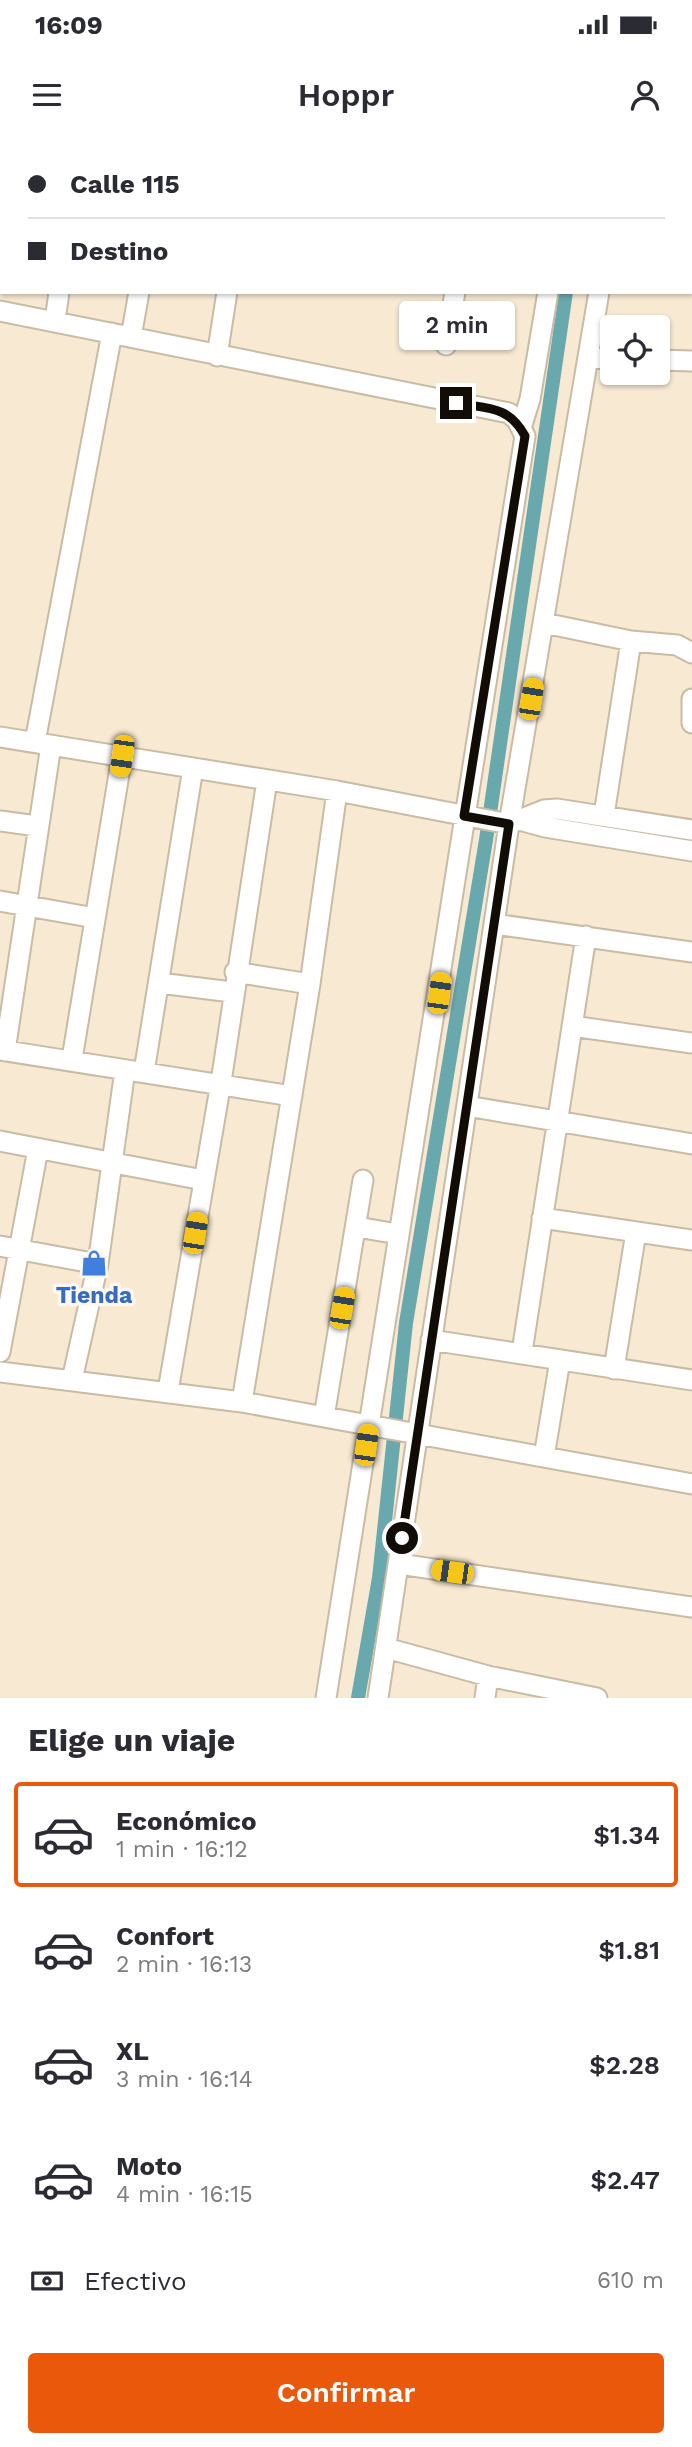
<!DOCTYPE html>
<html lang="es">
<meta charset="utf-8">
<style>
:root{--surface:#fff;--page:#f7f7f7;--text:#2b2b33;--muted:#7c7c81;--line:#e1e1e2;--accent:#ea580c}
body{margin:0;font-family:"Work Sans",sans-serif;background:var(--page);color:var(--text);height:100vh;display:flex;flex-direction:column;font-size:26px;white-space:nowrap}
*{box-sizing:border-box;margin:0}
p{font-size:23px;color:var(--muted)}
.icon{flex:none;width:38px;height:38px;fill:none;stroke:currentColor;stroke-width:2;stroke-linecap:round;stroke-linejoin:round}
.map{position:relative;height:1558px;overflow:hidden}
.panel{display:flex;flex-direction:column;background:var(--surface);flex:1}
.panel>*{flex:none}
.guide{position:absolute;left:0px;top:0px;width:693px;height:154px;box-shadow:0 2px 5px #0004;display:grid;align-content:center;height:154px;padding:0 28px;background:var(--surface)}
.tools{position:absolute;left:600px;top:175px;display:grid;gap:14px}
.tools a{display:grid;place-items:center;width:70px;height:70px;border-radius:7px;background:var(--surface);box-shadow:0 2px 5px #0004;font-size:35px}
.end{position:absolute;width:32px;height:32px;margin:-16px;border:9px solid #110c05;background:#fff;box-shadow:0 0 0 4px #fff}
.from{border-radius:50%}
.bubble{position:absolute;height:49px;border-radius:7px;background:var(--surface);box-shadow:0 2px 5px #0004;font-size:23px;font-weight:600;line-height:49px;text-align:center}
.car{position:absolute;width:21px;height:42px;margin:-21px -10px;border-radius:9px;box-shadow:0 0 5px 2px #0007;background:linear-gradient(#f5c518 24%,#345 0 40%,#f5c518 0 76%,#345 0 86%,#f5c518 0)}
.guide b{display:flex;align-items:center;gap:24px;height:66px;font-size:26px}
.guide b+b{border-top:2px solid var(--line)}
.guide i{width:18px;height:18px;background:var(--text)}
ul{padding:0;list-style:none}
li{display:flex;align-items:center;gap:21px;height:105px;margin:0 14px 10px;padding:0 14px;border:4px solid transparent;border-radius:7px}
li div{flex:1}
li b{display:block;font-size:26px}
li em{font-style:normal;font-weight:600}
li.active{border-color:var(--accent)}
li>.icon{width:63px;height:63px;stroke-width:1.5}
h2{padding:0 28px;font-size:32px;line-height:84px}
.pay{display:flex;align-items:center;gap:18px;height:77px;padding:0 28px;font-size:26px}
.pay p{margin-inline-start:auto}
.action{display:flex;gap:14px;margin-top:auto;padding:14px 28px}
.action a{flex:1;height:80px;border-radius:7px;background:var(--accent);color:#fff;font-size:28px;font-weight:600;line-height:80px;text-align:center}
.status{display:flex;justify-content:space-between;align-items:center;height:49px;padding:0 35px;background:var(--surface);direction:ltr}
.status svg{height:19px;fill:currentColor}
header{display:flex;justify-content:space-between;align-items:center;height:91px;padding:0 28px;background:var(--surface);font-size:32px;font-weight:600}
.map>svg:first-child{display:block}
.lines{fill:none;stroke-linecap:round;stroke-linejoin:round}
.canal{stroke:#69a8ad;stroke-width:14}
.minor-casing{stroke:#c9bba5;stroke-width:23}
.minor{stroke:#fff;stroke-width:19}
.route{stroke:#110c05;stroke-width:9}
.labels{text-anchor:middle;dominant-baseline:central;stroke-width:7;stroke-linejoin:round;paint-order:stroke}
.shop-label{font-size:23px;font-weight:bold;fill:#366cbe;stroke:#fdf7ee}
</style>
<div class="status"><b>16:09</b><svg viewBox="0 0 49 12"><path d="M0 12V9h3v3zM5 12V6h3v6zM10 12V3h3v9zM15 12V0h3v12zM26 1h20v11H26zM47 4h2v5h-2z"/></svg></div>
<header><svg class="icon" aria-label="menu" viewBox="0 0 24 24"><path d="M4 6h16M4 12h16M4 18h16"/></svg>Hoppr<svg class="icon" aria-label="person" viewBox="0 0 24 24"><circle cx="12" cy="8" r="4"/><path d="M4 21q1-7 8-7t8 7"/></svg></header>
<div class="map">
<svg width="692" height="1558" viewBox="0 0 692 1558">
<rect width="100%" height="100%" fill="#f7e9d2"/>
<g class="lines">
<!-- canal -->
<path class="canal" d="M589,2v-2
M358,1558l21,-120 27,-255 80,-483 80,-548"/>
<!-- minor casing -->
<g class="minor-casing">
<path id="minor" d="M446,0l8,2
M82,2v-2
M164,2v-2
M250,2v-2
M320,2v-2
M480,2v-2
M573,2l1,-2
M621,2v-2
M691,35h1
M691,125h1
M0,171l509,102 8,7 8,16 -199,1262
M55,181l4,-29
M131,197l8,-45
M446,205l9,-53
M217,216l10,-64
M591,218l21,1
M658,220l34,1
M521,288l9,-29 18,-107
M544,483l87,18 46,4 15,8
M692,559v24
M0,597l337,54 172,33 35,-14 13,-1 135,21
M35,602l77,-409
M604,675l27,-174
M0,681l37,5
M523,681l22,6 147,24
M0,761l95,17
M494,784l198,28
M235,832l75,12
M159,843l73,9
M572,886l120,17
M0,910l292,46
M5,911l46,-306
M72,919l50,-303
M144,932l49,-304
M467,966l225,38
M0,1001l203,39
M542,1078l150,22
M357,1087l41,7
M0,1106l98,18
M431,1200l261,40
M0,1212l38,-203
M522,1212l64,-416
M614,1229l22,-137
M0,1232l242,30 450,82
M72,1240l26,-116 27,-194
M168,1251l53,-309 46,-302
M242,1262l68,-418 27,-193
M324,1277l39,-237
M544,1317l16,-97
M399,1424l293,43
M386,1508l102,28 109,22
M378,1558l131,-874 90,-532
M485,1558l3,-22"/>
</g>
<!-- minor -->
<use href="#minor" class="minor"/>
</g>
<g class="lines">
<!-- route -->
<path class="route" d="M402,1398l107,-714 -45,-8 61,-380c-17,-31 -37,-27 -69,-33"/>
</g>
<!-- icons -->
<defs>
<g id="shop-bare" transform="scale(2.1)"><path d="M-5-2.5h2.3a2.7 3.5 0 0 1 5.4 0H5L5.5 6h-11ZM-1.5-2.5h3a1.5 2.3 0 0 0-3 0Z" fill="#3f7fe0" stroke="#fdf7ee" stroke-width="2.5" paint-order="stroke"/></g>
</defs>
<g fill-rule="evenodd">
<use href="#shop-bare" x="94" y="1123"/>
</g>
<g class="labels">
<!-- shop labels -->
<g class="shop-label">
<text x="94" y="1155">Tienda</text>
</g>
</g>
</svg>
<div class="tools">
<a><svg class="icon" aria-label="locate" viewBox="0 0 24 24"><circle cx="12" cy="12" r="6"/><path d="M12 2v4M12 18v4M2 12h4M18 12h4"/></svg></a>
</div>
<i class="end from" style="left:402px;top:1398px"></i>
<i class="end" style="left:456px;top:263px"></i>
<div class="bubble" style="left:399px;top:161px;width:116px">2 min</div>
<i class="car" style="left:531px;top:559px;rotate:9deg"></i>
<i class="car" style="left:122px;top:616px;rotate:188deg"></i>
<i class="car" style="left:439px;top:853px;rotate:8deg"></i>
<i class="car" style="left:195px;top:1093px;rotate:9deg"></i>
<i class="car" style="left:342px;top:1168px;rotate:10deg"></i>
<i class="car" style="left:366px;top:1305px;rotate:8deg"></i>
<i class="car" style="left:452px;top:1432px;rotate:278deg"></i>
<div class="guide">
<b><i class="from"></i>Calle 115</b>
<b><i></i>Destino</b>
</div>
</div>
<section class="panel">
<h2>Elige un viaje</h2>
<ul>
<li class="active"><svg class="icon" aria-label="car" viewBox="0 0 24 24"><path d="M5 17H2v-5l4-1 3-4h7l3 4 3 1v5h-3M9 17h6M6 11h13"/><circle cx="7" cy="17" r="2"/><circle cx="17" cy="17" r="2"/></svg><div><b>Económico</b><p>1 min · 16:12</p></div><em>$1.34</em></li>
<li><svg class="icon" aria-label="car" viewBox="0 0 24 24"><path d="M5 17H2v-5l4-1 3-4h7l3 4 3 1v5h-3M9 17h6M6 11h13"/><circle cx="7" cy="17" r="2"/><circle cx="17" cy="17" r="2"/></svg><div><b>Confort</b><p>2 min · 16:13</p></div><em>$1.81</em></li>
<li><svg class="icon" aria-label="car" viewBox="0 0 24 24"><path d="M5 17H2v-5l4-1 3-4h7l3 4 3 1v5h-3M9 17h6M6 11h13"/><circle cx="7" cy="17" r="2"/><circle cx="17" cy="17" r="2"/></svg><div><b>XL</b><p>3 min · 16:14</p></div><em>$2.28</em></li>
<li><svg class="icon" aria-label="car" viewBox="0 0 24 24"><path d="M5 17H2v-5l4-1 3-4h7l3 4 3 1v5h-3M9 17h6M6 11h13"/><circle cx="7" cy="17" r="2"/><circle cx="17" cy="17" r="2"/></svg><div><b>Moto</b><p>4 min · 16:15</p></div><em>$2.47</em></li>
</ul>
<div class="pay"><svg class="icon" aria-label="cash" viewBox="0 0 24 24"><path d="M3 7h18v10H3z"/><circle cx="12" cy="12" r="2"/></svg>Efectivo<p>610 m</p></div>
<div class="action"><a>Confirmar</a></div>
</section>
